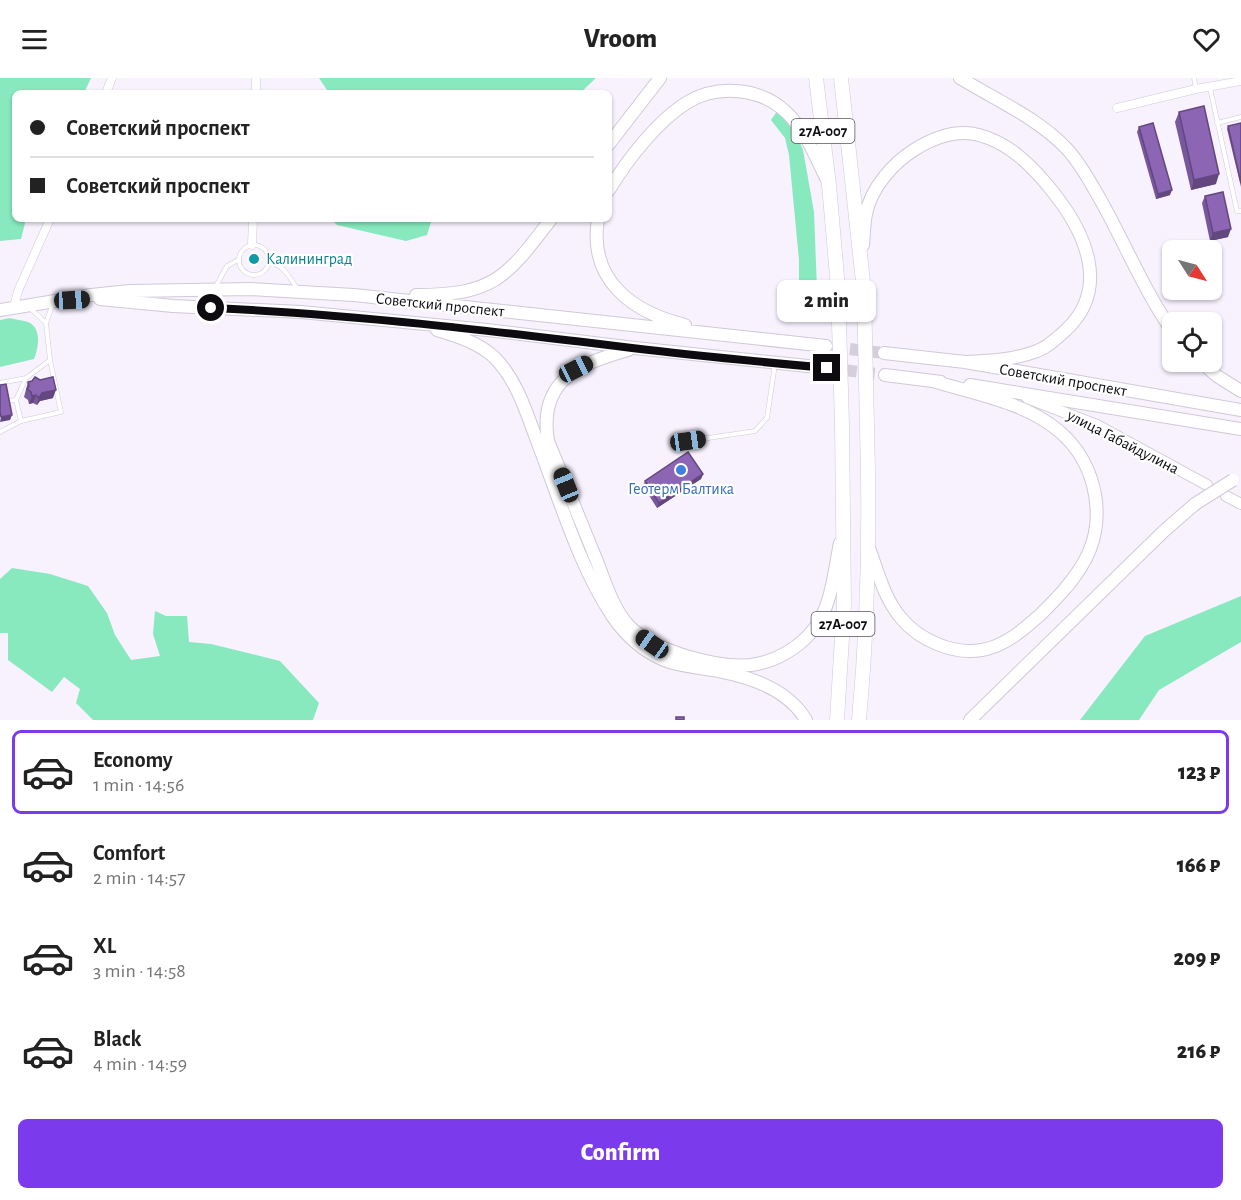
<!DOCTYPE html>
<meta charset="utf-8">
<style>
:root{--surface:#fff;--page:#f6f6f6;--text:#222;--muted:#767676;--line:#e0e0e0;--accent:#7c3aed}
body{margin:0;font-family:"Alegreya Sans",sans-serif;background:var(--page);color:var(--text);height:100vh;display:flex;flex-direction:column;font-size:22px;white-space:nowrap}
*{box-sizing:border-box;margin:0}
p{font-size:20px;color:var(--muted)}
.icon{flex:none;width:33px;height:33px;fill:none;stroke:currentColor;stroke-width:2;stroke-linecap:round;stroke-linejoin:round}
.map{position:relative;height:642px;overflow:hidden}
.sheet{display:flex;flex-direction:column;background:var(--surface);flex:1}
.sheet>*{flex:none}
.top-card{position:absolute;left:12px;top:12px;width:600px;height:132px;border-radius:9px;box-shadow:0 2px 4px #0004;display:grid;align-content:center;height:132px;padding:0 18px;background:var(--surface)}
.needle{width:39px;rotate:126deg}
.tools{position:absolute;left:1162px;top:162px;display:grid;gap:12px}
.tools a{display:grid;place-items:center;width:60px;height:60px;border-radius:9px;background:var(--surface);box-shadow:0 2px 4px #0004;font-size:30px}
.end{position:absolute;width:27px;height:27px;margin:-14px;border:8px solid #0d0b10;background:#fff;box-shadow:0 0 0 3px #fff}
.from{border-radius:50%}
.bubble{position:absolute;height:42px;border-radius:9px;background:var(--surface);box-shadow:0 2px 4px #0004;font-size:20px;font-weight:800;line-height:42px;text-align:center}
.car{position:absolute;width:18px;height:36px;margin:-18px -9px;border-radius:8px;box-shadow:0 0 4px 2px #0007;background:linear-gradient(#222 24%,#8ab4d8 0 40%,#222 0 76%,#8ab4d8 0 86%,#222 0)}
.top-card b{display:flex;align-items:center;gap:21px;height:57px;font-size:22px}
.top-card b+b{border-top:2px solid var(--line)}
.top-card i{width:15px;height:15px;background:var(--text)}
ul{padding:10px 0 0;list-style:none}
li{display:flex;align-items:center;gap:18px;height:84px;margin:0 12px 9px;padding:0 6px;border:3px solid transparent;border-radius:9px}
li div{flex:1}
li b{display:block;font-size:22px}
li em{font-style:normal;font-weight:800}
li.current{border-color:var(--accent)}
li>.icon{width:54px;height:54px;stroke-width:1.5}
.button{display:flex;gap:12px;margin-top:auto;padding:12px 18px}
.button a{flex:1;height:69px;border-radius:9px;background:var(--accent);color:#fff;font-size:24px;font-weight:800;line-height:69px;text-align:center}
header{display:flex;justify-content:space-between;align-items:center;height:78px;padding:0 18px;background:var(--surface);font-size:27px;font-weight:800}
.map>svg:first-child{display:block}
.green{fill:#87e9bd}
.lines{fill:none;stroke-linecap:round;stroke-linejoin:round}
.primary-tunnel{stroke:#d4cfda;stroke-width:12;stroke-dasharray:12 6;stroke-linecap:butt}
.lane-casing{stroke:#d0c9d8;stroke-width:5}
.street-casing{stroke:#d0c9d8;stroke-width:9}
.secondary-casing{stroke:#d0c9d8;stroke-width:12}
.primary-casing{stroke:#d0c9d8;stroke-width:14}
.highway-casing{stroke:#d0c9d8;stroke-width:15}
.lane{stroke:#fff;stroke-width:4}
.street{stroke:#fff;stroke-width:8}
.secondary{stroke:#fff;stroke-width:10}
.primary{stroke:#fff;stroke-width:12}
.highway{stroke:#fff;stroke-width:14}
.primary-bridge-casing{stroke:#d0c9d8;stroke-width:14;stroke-linecap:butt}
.highway-bridge-casing{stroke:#d0c9d8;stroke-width:15;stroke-linecap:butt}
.primary-bridge{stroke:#fff;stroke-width:12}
.highway-bridge{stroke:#fff;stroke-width:14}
.wall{fill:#79579c}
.shaded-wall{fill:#63477f}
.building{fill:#8d65b5;stroke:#63477f;stroke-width:1.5}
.route{stroke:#0d0b10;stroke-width:8}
.culture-dot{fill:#0f9aa8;stroke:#fff;stroke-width:2}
.shop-dot{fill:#3f7fe0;stroke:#fff;stroke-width:2}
.labels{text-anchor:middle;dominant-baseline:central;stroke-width:4.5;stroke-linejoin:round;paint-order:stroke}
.shield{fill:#fff;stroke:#565458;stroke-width:1.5}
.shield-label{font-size:15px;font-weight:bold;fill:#0d0b10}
.culture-label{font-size:16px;fill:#0d838f;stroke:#fff;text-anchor:start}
.street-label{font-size:16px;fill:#0d0b10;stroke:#fff}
.shop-label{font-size:16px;fill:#366cbe;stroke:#fff}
</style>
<header><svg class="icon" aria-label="menu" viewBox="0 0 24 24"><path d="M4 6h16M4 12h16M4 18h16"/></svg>Vroom<svg class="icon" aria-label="heart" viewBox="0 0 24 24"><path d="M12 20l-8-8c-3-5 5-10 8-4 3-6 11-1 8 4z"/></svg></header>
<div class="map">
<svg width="1241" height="642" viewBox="0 0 1241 642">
<rect width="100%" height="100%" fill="#f7f2fe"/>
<!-- green -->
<path class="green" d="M0,0h91l-7,15h-69v126h11l-5,20 -21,2z
M319,0h277l-16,15h-251z
M778,32l16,18 9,22 11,62 3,77 -18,-2v-27l-10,-105 -4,-17 -14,-18z
M331,141h101l-5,16 -21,6 -69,-16z
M10,240c6,2 15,2 20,5 12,7 8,26 4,36l-34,8v-47z
M12,490l38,6 38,12 19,27 8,22 16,25 29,-4 -7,-22 2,-23 11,5h21l2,26 22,2 69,17 39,42 -6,17h-220l-17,-17 4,-14 -16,-12 -12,15 -44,-32v-27h-8v-54z
M1241,518v46l-82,48 -20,30h-59l65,-84z"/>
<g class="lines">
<!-- primary-tunnel -->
<path class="primary-tunnel" d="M832,269l52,6
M827,290l58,7"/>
<!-- lane casing -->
<g class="lane-casing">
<path id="lane" d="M1194,0l2,11
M1210,10l27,123h4
M1217,45l24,-6
M239 182a15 15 0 1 1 30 0a15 15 0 1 1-30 0Z
M269,184c15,3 20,15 28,26
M215,210l12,-22 11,-6
M31,231l15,14
M0,305l26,-5
M6,323l10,-1 10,-22 24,-18 -4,-37 7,-20
M21,343l40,-9 -11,-52
M0,354l21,-11 -5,-21
M688,363l67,-10 12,-13 8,-54"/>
</g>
<!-- street casing -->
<g class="street-casing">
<path id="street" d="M106,15l6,-15
M256,15v-15
M1117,30l79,-19 45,-8
M252,167l1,-26
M14,229l4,-16 32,-72"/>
</g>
<!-- secondary casing -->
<g class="secondary-casing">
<path id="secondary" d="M1027,320l70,27 110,60
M1226,418l15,8"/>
</g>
<!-- primary casing -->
<g class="primary-casing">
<path id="primary" d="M960,0c36,22 78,40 107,71 14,15 23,33 33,50 25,44 44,92 73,133
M609,66l51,-66
M609,112c18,-30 49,-70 79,-88 30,-18 73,-14 98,10 19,18 29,43 40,66
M598,141c-10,61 34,93 87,106
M863,167c1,-10 1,-21 3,-31 5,-26 27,-51 48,-64 19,-12 42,-21 65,-15 31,8 55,33 74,57 32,40 58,96 13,138 -9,8 -18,17 -29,21 -23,9 -48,10 -72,11
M416,217c78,0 90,-17 135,-76
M100,221l73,7 128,6 186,18 148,18 192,20
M0,232l91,-15 39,-4 120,-2 104,6 472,51
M437,252c20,6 42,13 57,27 24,24 33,58 45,89 21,55 41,122 74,171 13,19 30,34 51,43 17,7 36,7 54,11 33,6 70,18 88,49
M628,272c-49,14 -90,30 -80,91 16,39 32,79 48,118 9,22 16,48 32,66 24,26 89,43 123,40 24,-3 48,-17 63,-36 18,-24 20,-57 26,-86
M884,275l81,9 276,48
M1201,284l16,14 24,15
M885,297l56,7
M970,307l271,44
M869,470c9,24 15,50 32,70 18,22 52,37 81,32 23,-4 41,-20 58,-35 15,-15 30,-30 41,-48 28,-43 17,-103 -22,-136 -34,-29 -84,-37 -126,-50
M970,642l194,-189 31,-27"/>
</g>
<!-- highway casing -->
<g class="highway-casing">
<path id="highway" d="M816,0l13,107 9,103
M841,0l23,213
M837,642l7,-116 -2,-179
M859,642c9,-97 11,-195 8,-292"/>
</g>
<!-- lane -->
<use href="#lane" class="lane"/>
<!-- street -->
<use href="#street" class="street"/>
<!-- secondary -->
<use href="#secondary" class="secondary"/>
<!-- primary -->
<use href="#primary" class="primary"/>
<!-- highway -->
<use href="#highway" class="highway"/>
<!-- primary-bridge casing -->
<g class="primary-bridge-casing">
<path id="primary-bridge" d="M1195,426l38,-24"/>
</g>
<!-- highway-bridge casing -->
<g class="highway-bridge-casing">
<path id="highway-bridge" d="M838,210l4,137
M864,213l3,137"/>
</g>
<!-- primary-bridge -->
<use href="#primary-bridge" class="primary-bridge"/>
<!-- highway-bridge -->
<use href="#highway-bridge" class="highway-bridge"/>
</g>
<!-- wall -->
<path class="wall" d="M1179,34l37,72 -25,6 -16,-68z
M1241,45v64l-14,-58 1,-3z
M1139,49l31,68 -14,4 -19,-67z
M1205,118l23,41 -18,4 -8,-38z
M28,304l25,16 -13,3 -3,4 -4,-2 -4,1 -1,-4 -4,-3z
M703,396l-2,5 -44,29 -14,-22 2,-5z"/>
<!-- shaded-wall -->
<path class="shaded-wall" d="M1219,96l-3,10 -25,6 3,-10z
M1172,112l-2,5 -14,4 2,-5z
M1231,151l-3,8 -18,4 3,-8z
M56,312l-3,8 -13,3 -3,4 2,-7 3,-5z
M36,317l-3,8 -4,1 3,-8z
M12,337l-2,5 -10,2 1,-5z
M703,396l-2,5 -44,29 2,-5z"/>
<!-- building -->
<path class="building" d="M1204,28l15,68 -25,6 -15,-68z
M1153,45l19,67 -14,4 -19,-67z
M1241,45v60l-13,-57z
M1223,114l8,37 -18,4 -8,-37z
M35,299l5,3 13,-3 3,13 -14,3 -3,5 -3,-3 -4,1 -1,-4 -4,-3 2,-3 -1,-4 4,-1z
M6,306l6,31 -11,2 -1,-5v-27z
M688,374l15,22 -44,29 -14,-22z
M676,639h8v3h-8z"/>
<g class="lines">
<!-- route -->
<path class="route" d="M211,230c141,6 281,23 421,40 65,8 130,14 195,20"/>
</g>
<!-- markers -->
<circle class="culture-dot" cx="254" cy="181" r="6"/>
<circle class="shop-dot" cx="681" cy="392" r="6"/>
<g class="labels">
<!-- shield labels -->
<g class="shield">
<rect x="791.5" y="41" width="63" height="24" rx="4.5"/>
<rect x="811.5" y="534" width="63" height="24" rx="4.5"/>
</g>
<g class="shield-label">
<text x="823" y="53">27А-007</text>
<text x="843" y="546">27А-007</text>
</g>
<!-- culture labels -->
<g class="culture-label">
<text x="266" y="181">Калининград</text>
</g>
<!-- street labels -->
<g class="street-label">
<text transform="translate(440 227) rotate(6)">Советский проспект</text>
<text transform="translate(1063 302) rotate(10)">Советский проспект</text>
<text transform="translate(1123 364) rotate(27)">улица Габайдулина</text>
</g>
<!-- shop labels -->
<g class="shop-label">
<text x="681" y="411">Геотерм Балтика</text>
</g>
</g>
</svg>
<div class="tools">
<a><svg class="needle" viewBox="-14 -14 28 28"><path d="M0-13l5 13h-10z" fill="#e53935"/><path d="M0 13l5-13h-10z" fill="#767676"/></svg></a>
<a><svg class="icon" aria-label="locate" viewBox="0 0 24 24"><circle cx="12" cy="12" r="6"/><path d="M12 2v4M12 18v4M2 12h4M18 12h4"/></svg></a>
</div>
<i class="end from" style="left:211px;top:230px"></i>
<i class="end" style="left:827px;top:290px"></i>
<div class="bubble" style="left:777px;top:202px;width:99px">2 min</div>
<i class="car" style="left:72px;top:222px;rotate:87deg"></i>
<i class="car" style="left:576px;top:291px;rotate:63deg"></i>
<i class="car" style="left:688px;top:363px;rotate:82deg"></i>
<i class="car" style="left:566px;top:407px;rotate:338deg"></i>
<i class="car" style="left:652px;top:566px;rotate:305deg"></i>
<div class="top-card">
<b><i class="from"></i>Советский проспект</b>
<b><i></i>Советский проспект</b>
</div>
</div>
<section class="sheet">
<ul>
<li class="current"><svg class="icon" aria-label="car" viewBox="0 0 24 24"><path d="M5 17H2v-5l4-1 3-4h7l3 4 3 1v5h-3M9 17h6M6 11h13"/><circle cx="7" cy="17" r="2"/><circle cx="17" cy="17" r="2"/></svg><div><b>Economy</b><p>1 min · 14:56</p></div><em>123 ₽</em></li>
<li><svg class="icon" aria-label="car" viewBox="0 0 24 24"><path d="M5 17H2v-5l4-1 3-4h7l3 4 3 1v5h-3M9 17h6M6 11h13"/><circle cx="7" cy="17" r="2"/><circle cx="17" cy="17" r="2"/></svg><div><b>Comfort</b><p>2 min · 14:57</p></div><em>166 ₽</em></li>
<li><svg class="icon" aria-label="car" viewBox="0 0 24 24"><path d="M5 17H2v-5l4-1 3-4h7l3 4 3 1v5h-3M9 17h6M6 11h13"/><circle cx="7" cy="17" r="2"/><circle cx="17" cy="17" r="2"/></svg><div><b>XL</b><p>3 min · 14:58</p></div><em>209 ₽</em></li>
<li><svg class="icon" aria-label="car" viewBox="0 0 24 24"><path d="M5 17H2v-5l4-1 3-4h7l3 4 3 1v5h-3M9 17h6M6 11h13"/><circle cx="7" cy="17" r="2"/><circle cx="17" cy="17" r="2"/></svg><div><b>Black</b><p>4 min · 14:59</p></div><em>216 ₽</em></li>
</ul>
<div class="button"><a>Confirm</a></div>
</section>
